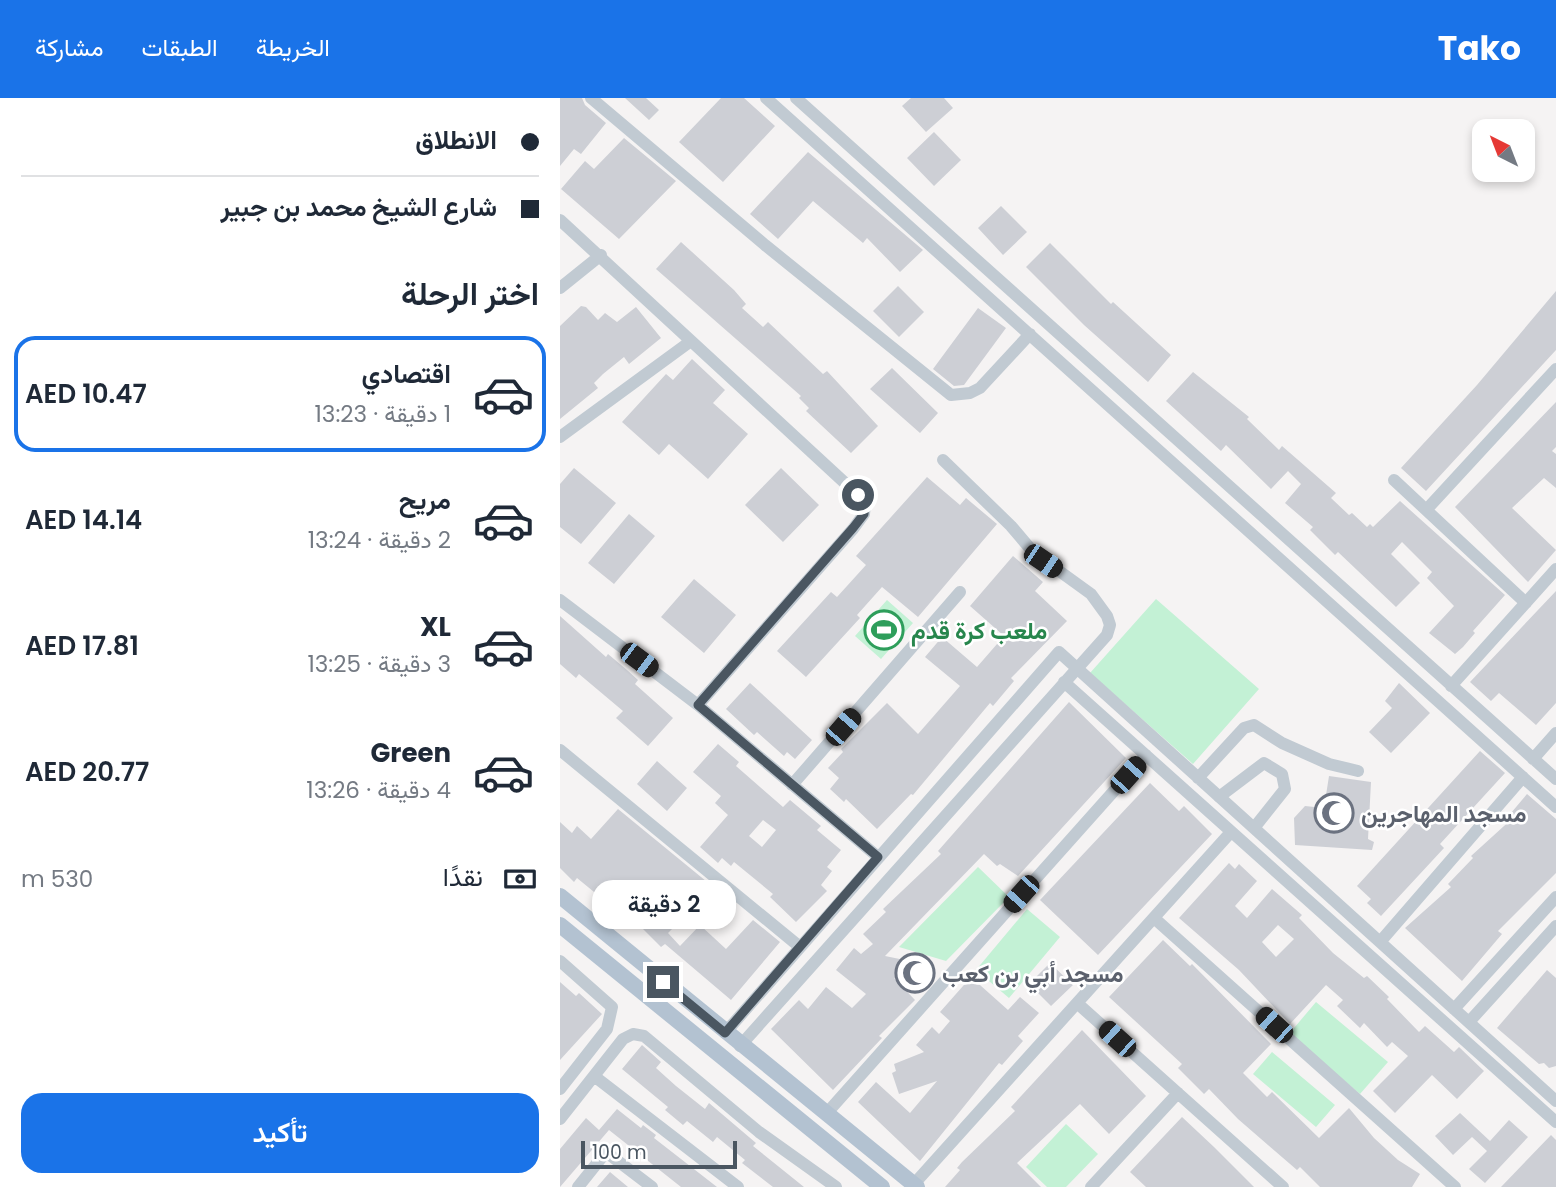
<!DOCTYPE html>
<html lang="ar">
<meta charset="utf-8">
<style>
:root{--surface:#fff;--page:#f6f6f7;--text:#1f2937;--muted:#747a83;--line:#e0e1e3;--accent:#1a73e8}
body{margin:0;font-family:Poppins,Vazirmatn,sans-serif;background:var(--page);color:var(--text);direction:rtl;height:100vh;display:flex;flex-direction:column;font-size:26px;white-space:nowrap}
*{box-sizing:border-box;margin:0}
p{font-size:23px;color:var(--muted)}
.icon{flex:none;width:38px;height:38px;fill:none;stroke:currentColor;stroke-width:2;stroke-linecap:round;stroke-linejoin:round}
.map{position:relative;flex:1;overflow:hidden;direction:ltr}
.panel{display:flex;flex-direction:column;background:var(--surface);width:560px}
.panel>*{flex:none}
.guide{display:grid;align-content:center;height:154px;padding:0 21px;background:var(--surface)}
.needle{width:46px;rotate:318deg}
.controls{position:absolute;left:912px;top:21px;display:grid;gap:14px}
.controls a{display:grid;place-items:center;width:63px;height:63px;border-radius:14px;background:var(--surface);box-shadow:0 4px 10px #0003;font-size:35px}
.scale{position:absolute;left:21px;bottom:18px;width:156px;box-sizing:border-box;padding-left:7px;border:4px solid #4a5661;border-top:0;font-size:19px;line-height:24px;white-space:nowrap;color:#4a5661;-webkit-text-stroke:5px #fff;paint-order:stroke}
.end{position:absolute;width:32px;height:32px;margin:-16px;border:9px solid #4a5661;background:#fff;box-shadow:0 0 0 4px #fff}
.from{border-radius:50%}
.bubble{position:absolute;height:49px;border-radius:21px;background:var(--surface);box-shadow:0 4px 10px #0003;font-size:23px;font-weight:600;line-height:49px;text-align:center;direction:rtl}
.car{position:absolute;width:21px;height:42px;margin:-21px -10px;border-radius:9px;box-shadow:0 0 5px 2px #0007;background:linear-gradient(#222 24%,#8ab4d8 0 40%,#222 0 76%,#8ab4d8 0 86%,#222 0)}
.guide b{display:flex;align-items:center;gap:24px;height:66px;font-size:26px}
.guide b+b{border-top:2px solid var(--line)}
.guide i{width:18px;height:18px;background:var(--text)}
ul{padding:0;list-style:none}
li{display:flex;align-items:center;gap:21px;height:116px;margin:0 14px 10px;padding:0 7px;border:4px solid transparent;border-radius:21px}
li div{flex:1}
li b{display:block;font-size:26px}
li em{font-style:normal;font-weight:600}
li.on{border-color:var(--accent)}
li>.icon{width:63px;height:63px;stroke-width:1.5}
h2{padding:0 21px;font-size:32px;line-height:84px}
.pay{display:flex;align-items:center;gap:18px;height:77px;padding:0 21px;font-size:26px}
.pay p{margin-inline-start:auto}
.primary-button{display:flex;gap:14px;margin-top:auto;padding:14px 21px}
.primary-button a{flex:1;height:80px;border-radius:21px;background:var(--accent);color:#fff;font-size:28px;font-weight:600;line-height:80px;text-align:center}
header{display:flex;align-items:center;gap:42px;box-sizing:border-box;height:98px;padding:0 35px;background:var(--accent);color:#fff}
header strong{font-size:33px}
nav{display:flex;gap:38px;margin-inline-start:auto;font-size:24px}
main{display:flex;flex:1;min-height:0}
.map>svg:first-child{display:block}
.green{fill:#c3f1d5}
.building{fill:#cdcfd5;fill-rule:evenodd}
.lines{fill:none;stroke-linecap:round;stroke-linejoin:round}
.minor{stroke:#c1cad2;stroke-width:12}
.major{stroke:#b3c2d1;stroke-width:16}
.route{stroke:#4a5661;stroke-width:9}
.labels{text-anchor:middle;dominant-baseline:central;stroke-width:5;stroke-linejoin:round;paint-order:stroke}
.leisure-label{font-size:24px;font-weight:bold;fill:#27864d;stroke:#fff;text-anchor:start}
.worship-label{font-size:24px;font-weight:bold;fill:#5b616d;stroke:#fff;text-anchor:start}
</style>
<header>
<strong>Tako</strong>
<nav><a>الخريطة</a><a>الطبقات</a><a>مشاركة</a></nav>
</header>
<main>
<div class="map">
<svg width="996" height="1089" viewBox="0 0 996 1089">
<rect width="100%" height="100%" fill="#f5f3f3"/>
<!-- green -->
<path class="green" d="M596,501l103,90 -66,75 -103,-91z
M327,502l26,23 -32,36 -26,-23z
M418,769l31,30 -63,64 -47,-14z
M467,811l33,28 -51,61 -33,-28z
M756,904l72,60 -28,32 -71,-60z
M712,954l63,53 -19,22 -63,-53z
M506,1026l32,30 -32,33h-19l-21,-20z"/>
<!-- building -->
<path class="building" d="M0,0h22l3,7 21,18 -25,31 -7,-5 -14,17z
M65,0h21l13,12 -10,10z
M161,0h23l31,28 -52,56 -44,-40z
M351,0h33l9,10 -27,24 -24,-26z
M374,34l27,28 -27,26 -27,-28z
M64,40l52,43 -57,58 -58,-50 24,-28 9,8z
M248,54l115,98 -23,22 -33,-34 -4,5 -50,-42 -35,38 -28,-25z
M441,108l26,26 -24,23 -25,-27z
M121,144l53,48 12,14 -4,4 21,19 5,-5 55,52 4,-3 51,55 -27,27 -45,-42 3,-3 -10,-10 2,-2 -145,-127z
M490,145l61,61 2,-2 58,53 -23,27 -64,-57 -58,-58z
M338,188l26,26 -25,25 -26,-26z
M996,193v59l-130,141 -25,-23 76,-83z
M21,208l5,1 12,13 7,-7 12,9 19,-15 25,31 -32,26 -5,-7 -21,17 -9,9 4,5 -38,31v-93z
M418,210l28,20 -42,57 -10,1 -21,-17z
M132,261l33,31 -12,13 35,31 -40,45 -39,-35 -10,11 -37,-33 44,-48 7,6z
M332,270l46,45 -18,20 -50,-44z
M633,274l56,45 -2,2 32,31 3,-4 54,47 -5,5 18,17 3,-2 15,14 3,-3 3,3 27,-26 105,94 -32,36 2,2 -12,14 -8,7 -26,-21 25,-27 -27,-28 5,-6 -30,-30 -11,12 29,29 -24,24 -58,-55 -3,3 -25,-25 3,-3 -28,-24 16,-19 -13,-13 -17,18 -45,-44 -5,6 -55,-50z
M996,304v45l-4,4 4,3v34l-12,-10 -32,30 44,42 -28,32 -73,-75z
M14,370l42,35 -35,41 -21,-17v-43z
M221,370l38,37 -36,37 -38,-37z
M367,379l33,28 6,-7 31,26 -79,93 -36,-30 -25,28 3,3 -54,59 -29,-26 54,-59 6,5 29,-32 -10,-9z
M69,416l26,22 -41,48 -26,-21z
M453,458l30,26 -8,9 32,30 -56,57 3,3 -21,25 -3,-3 -77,92 -2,-1 -34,35 -31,-30 -2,3 -14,-13 9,-11 -11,-10 15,-16 -2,-3 46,-46 31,31 42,-48 -35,-29 17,-20 35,30 27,-31 -34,-30z
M134,481l42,36 -32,38 -43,-36z
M996,493v112l-20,22 -37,-32 -8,8 -21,-19z
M0,518l46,41 2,-3 19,16 11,10 -3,4 38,34 -25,28 -32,-28 7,-7 -44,-37 -3,4 -16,-14z
M190,585l62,57 -17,19 -8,-7 -3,4 -27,-24 -3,3 -28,-26z
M839,585l31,30 -39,40 -22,-21 23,-24 -7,-7z
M509,604l57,56 -108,118 -18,-12 -3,2 -13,-12 -99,102 49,10 -5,19 -2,3 -33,-10 21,22 -36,36 3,2 -49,52 -62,-61 28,-29 9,9 18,-22 26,21 14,-14 -30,-24 18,-22 7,6 12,-10 -10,-10 23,-22 -3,-3 58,-55 -3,-3z
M158,646l21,18 -3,4 47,41 7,-7 31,26 -4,4 24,20 -14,17 5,4 -11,14 6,6 -31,31 -26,-25 3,-3 -39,-32 -3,4 -9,-8 -4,5 -18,-16 28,-32 -13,-12 6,-7 -28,-24zM203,722l13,10 -14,17 -13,-11z
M920,653l25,22 -65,71 4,4 -63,68 -14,-13 4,-4 -14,-13z
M97,663l30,27 -20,23 -30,-27z
M769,678l42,6 -3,57 6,3 -2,8 -77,-5 -1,-27 11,-12 19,2z
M590,685l29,28 5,-5 28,28 -114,121 -58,-55z
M967,696l29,25v54l-58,58 4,3 -40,47 -57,-53 46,-41 -3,-3 25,-26 -2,-2 44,-40 -4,-3z
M58,711l94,77 -5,6 -3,-4 -8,9 -15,-12 -17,20 16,16 -12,12 12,13 20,-21 26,24 27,-29 27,22 -49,58 -66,-56 -4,3 -20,-20 -2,2 -62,-51 -3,4 -14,-14v-46l12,11 5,-7 14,13z
M669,765l6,6 4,-5 18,17 -22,25 12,12 25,-29 30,26 -3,3 34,35 31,25 3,-2 22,21 -2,2 32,33 6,-6 29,26 5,-5 25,24 -27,28 -25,-24 -37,38 -22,-22 35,-35 -16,-14 -5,5 -23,-24 -4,5 -23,-22 6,-6 -17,-15 -36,39 -51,-54 -60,-52zM718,827l16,14 -18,18 -14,-15z
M603,842l27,26 2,-2 79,80 -28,29 24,24 5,-5 47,46 30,-30 25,30 24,22 22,14 -8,13h-92l-20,-20 -3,3 -59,-51 -29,-30 -5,5 -26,-26 4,-4 -73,-67z
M490,865l23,22 -22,21 -22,-22z
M987,872l9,8v88l-7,2 -5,-5 -5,1 -42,-36z
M411,879l37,33 12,-13 19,16 -21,23 5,5 -21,24 -3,-2 -79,98 -62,-59 18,-20 34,31 27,-32 -38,13 -7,-21 4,-2 -2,-7 30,-12 -8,-7 16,-18 7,7 11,-13 -10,-9z
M0,884l16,14 3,-3 23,21 -42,46z
M522,932l64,66 -37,38 -29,-30 -63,59 24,24h-96l15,-17 -3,-2 5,-6 53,-51 -4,-4z
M82,947l19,17 -5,6 20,18 29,23 4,-6 47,40 -3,3 51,41h-31l-31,-24 3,-3 -28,-23 -4,5 -26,-21 -4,4 -18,-15 3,-3 -46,-38z
M57,1011l24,19 2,-3 13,10 -2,3 63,49h-36l-72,-57 -49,57v-38l26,-31 13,12z
M900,1015l30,28 19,-21 19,17 -43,46 -16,-14 18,-18 -15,-14 -19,18 -18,-19z
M622,1019l32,30 40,40h-108l-16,-15z
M991,1037l5,5v47h-55z
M50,1074l18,15h-31z"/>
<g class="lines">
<!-- minor -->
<path class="minor" d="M31,0l174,147 186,150 19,-2 10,-5 50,-54
M206,0l790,709
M236,0l760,681
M0,122l298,275 7,10 -1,9 -11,15 -155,176
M0,190l41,-33
M0,339l131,-96
M834,382l132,123
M867,411l129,-140
M0,502l138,105 180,152
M504,584l492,440
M891,588l105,-117
M0,652l240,197
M973,661l23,-26
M638,680l46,-50 10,-3 28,18 47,21 29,7
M232,687l168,-193
M659,699l45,-34 18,11 3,15 -31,39
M594,820l301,269
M820,844l143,-165
M0,863l52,46 -5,22 -47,60
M517,905l206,184
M894,911l102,-112
M909,924l87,-96
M165,935l334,-381 497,449
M180,948l367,-411 3,-10 -3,-9 -16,-22 -58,-42 -22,-26 -68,-66
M34,978l144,111
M266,1016l320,-359
M0,1021l63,-80 10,-5 11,2 115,96 77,55
M354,1086l317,-352
M18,1089l28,-35 46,35
M531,1089l87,-94"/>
<!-- major -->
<path class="major" d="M0,798l357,291
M0,827l322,262"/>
</g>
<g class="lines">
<!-- route -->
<path class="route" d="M103,884l62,51 153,-176 -180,-152 155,-177 11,-14 1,-9 -7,-10"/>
</g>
<!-- icons -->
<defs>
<g id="stadium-ring" transform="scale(2.0125)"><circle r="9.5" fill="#fff" stroke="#2e9e5b" stroke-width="1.5"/><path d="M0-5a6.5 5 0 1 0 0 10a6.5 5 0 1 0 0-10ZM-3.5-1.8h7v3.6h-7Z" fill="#2e9e5b"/></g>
<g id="mosque-ring" transform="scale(2.0125)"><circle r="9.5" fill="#fff" stroke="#6b7280" stroke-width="1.5"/><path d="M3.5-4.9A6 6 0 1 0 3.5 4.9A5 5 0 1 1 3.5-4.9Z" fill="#6b7280"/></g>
</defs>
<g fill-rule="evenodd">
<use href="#stadium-ring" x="324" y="532"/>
<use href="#mosque-ring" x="774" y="715"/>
<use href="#mosque-ring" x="355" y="875"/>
</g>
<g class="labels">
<!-- leisure labels -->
<g class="leisure-label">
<text x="351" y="532">ملعب كرة قدم</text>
</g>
<!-- worship labels -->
<g class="worship-label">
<text x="801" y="715">مسجد المهاجرين</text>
<text x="382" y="875">مسجد أبي بن كعب</text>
</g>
</g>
</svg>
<div class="controls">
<a><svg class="needle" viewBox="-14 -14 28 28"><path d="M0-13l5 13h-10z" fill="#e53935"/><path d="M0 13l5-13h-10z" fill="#747a83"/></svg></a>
</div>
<div class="scale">100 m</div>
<i class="end from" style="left:298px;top:397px"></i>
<i class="end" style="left:103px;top:884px"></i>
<div class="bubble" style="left:32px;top:782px;width:144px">2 دقيقة</div>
<i class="car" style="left:483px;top:463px;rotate:124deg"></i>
<i class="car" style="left:79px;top:562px;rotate:127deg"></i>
<i class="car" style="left:283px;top:629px;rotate:41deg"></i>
<i class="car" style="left:568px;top:677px;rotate:42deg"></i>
<i class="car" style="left:461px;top:796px;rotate:222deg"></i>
<i class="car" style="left:714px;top:927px;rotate:312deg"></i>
<i class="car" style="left:557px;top:941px;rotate:312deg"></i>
</div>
<section class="panel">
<div class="guide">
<b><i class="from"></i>الانطلاق</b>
<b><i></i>شارع الشيخ محمد بن جبير</b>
</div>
<h2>اختر الرحلة</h2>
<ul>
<li class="on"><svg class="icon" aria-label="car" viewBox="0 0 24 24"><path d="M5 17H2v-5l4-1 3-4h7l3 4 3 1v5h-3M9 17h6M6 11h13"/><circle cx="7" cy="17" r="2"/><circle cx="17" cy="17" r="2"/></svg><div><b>اقتصادي</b><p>1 دقيقة · 13:23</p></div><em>AED 10.47</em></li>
<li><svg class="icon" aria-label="car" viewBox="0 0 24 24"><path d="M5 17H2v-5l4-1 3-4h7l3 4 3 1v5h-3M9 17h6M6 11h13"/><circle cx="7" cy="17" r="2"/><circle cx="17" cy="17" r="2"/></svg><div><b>مريح</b><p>2 دقيقة · 13:24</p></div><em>AED 14.14</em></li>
<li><svg class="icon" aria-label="car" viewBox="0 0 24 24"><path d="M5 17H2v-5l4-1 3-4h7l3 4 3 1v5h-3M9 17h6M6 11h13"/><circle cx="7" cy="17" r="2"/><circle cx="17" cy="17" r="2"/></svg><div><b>XL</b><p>3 دقيقة · 13:25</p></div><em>AED 17.81</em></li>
<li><svg class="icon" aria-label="car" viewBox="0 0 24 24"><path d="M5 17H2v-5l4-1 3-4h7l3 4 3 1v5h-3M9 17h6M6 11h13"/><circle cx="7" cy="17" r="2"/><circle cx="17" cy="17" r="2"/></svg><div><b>Green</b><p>4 دقيقة · 13:26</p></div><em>AED 20.77</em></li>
</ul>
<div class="pay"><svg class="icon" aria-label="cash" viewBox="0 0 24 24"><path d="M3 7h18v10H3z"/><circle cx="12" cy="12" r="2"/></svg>نقدًا<p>530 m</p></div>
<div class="primary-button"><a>تأكيد</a></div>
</section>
</main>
